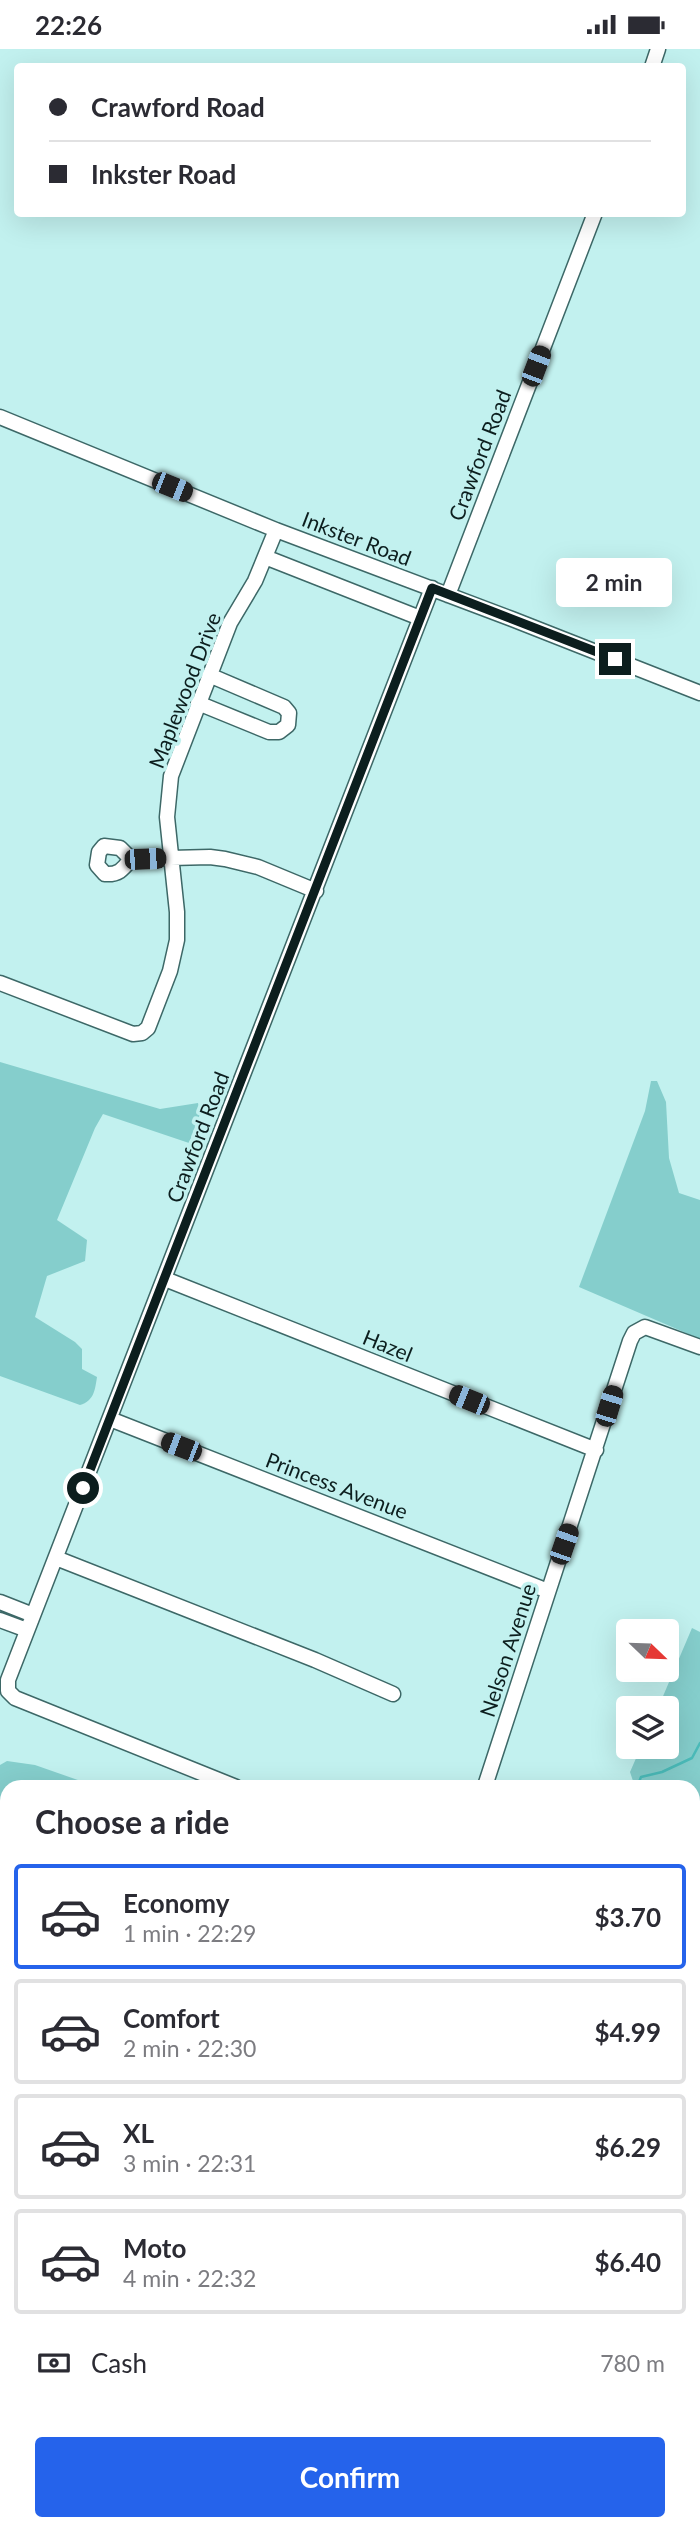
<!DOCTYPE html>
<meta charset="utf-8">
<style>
:root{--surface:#fff;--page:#f7f7f7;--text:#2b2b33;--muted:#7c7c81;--line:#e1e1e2;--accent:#2563eb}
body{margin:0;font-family:Lato,sans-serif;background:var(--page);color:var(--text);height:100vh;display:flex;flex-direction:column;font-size:26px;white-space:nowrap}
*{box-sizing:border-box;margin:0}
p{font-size:23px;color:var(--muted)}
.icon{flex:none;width:38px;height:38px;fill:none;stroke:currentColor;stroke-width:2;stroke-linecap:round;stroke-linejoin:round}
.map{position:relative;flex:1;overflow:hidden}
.panel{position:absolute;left:0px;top:1731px;width:700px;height:751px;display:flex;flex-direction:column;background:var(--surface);border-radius:21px 21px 0 0;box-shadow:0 7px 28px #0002}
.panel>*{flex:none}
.guide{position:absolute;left:14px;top:14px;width:672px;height:154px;border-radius:7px;box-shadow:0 7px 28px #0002;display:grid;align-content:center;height:154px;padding:0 35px;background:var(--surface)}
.needle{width:46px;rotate:113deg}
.buttons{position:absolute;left:616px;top:1570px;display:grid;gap:14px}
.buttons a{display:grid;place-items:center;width:63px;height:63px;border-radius:7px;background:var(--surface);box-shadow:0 7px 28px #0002;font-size:35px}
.end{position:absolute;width:32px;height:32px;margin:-16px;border:9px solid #0c1e1e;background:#fff;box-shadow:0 0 0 4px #fff}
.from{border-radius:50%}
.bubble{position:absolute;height:49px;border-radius:7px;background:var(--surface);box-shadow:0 7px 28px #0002;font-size:23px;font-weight:700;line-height:49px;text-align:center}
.car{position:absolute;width:21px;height:42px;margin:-21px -10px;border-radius:9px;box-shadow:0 0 5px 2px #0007;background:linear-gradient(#222 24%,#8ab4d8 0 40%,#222 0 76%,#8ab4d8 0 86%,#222 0)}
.guide b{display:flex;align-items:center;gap:24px;height:66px;font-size:26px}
.guide b+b{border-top:2px solid var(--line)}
.guide i{width:18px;height:18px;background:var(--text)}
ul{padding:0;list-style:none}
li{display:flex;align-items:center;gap:21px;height:105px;margin:0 14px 10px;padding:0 21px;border:4px solid var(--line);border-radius:7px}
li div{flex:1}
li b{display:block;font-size:26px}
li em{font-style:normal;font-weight:700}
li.on{border-color:var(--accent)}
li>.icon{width:63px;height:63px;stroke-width:1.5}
h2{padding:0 35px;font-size:32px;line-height:84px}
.pay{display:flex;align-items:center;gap:18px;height:77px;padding:0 35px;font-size:26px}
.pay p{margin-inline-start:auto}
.action{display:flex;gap:14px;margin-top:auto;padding:14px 35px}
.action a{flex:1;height:80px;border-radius:7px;background:var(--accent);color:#fff;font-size:28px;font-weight:700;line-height:80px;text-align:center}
.status{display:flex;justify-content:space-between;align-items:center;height:49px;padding:0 35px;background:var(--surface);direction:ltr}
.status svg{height:19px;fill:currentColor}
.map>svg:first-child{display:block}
.green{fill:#85cecc}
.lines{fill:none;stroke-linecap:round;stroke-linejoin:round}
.stream{stroke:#4bbcba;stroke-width:2.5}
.minor-casing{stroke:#3d6867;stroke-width:17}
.minor{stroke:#fff;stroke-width:14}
.route{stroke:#0c1e1e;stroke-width:9}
.labels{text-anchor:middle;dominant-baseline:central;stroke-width:7;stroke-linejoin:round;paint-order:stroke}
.street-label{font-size:21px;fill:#0c1e1e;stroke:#c2f1ef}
</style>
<div class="status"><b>22:26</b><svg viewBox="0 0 49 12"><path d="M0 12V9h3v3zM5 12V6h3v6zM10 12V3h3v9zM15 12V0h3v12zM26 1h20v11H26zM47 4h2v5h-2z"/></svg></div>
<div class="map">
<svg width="700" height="2481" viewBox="0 0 700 2481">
<rect width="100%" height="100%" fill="#c2f1ef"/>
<!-- green -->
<path class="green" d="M0,1013l160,47 38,-6 2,11 -11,29 -86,-29 -8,14 -38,92 30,20 -2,21 -38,15 -12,41 40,25 7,7v20l15,8c-2,13 -3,24 -17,28l-80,-29z
M651,1032h6l9,21 3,56 10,35 21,7v139l-121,-52 66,-176z
M692,1579l8,4v339l-7,-3v-181h-58l-5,-15 11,-25h26v-39h-9z
M7,1712l28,4 60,21 12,1h-100v159l-7,-2v-179z
M0,2040l7,1v433h154l4,7h-165z"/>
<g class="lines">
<!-- stream -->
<path class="stream" d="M637,1738l4,-10 21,-5 30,-14 8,-15
M595,2481l3,-7"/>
<!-- minor casing -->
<g class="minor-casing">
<path id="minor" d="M652,18l6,-18
M0,368l276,113 236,89 188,74
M265,508l155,61
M448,546l147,-382
M198,654l71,29h10l9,-7 1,-12 -5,-6 -75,-32
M131,810l-11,-11 -16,-2 -5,6 -2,13 8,9c14,1 18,-5 26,-15l79,-2 15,2 33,8 58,24
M0,934l133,51 9,-1 6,-5 22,-57 7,-31v-28l-10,-95 4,-41 59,-153 25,-42 21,-51
M165,1230l431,171
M110,1370l438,172
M56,1509l259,102 78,34
M0,1553l33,13
M0,1571l27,10
M485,1737l145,-445 4,-8 11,-6 55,20
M236,1738l-221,-89 -7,-7v-11l424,-1092
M0,1966l7,1
M693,2011h7
M693,2401l7,11
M693,2468l7,-5
M317,2474l16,7
M680,2481l6,-7"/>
</g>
<!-- minor -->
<use href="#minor" class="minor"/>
</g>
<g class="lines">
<!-- route -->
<path class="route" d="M83,1439l349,-900 183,71"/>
</g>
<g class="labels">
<!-- street labels -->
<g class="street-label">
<text transform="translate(479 406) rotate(-69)">Crawford Road</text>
<text transform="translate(357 489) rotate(21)">Inkster Road</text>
<text transform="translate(184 641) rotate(-69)">Maplewood Drive</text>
<text transform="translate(197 1088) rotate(-69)">Crawford Road</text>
<text transform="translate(388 1296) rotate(22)">Hazel</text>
<text transform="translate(337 1436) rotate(21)">Princess Avenue</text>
<text transform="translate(507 1601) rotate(-72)">Nelson Avenue</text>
</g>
</g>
</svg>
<div class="buttons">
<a><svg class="needle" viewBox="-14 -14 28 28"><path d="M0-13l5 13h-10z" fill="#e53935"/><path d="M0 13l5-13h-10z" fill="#7c7c81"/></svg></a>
<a><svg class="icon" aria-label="layers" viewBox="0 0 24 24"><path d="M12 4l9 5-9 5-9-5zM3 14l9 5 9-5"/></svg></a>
</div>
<i class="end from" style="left:83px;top:1439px"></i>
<i class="end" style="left:615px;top:610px"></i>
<div class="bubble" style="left:556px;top:509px;width:116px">2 min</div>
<i class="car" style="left:536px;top:317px;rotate:21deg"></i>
<i class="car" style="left:172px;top:438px;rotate:112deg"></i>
<i class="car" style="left:145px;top:810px;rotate:88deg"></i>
<i class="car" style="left:469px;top:1351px;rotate:292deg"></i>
<i class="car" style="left:609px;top:1357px;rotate:17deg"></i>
<i class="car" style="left:181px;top:1398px;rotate:291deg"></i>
<i class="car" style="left:564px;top:1495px;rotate:19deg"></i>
<div class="guide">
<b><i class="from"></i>Crawford Road</b>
<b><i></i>Inkster Road</b>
</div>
<section class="panel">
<h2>Choose a ride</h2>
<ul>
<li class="on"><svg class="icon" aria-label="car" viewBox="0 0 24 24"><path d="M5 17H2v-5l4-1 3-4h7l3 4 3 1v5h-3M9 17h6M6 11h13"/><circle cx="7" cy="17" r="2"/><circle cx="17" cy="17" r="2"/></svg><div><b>Economy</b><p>1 min · 22:29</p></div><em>$3.70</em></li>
<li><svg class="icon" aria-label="car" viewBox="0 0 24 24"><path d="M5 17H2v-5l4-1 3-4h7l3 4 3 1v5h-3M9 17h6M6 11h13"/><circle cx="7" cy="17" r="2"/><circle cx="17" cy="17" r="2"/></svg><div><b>Comfort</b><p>2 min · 22:30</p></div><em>$4.99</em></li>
<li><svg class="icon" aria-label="car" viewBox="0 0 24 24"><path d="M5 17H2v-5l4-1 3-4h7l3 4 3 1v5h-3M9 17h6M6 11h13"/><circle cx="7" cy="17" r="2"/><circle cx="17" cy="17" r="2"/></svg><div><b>XL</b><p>3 min · 22:31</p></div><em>$6.29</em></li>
<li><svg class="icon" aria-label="car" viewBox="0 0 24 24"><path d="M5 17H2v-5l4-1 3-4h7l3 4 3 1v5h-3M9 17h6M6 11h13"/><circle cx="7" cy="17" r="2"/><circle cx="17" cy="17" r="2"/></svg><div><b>Moto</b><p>4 min · 22:32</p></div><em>$6.40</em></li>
</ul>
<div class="pay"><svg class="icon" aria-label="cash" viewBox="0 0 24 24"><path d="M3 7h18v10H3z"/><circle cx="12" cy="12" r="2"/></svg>Cash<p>780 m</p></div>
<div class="action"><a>Confirm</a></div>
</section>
</div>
